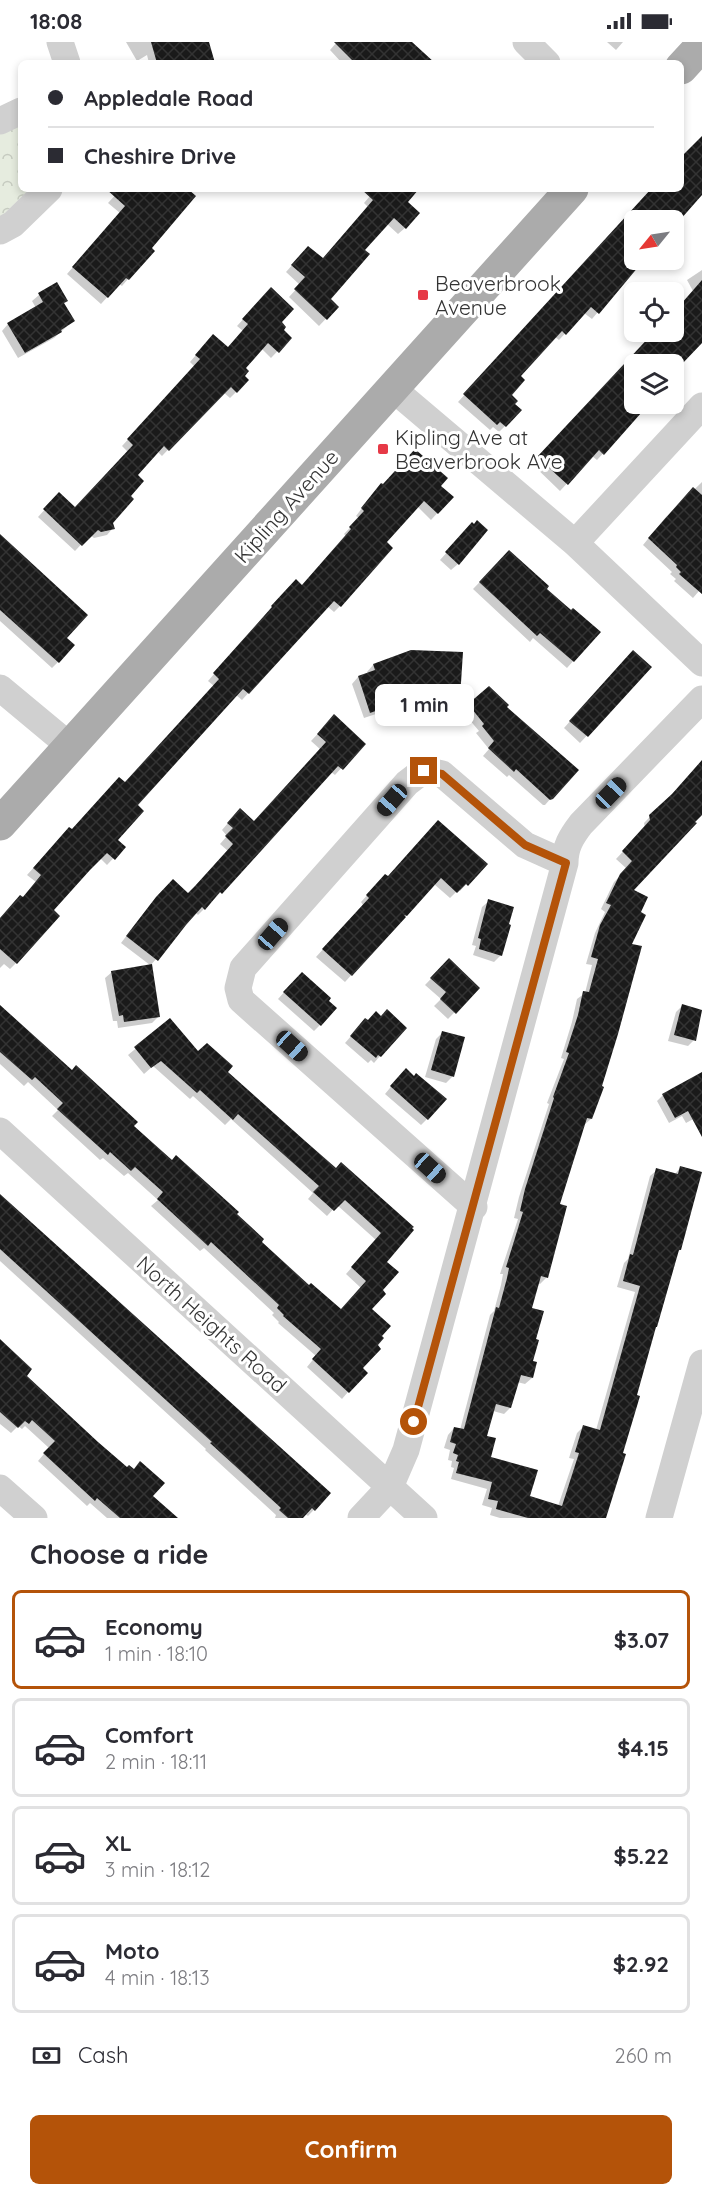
<!DOCTYPE html>
<meta charset="utf-8">
<style>
:root{--surface:#fff;--page:#f2f2f3;--text:#2b2b33;--muted:#7c7c81;--line:#e1e1e2;--accent:#b45309}
body{margin:0;font-family:Quicksand,sans-serif;background:var(--page);color:var(--text);height:100vh;display:flex;flex-direction:column;font-size:22px;white-space:nowrap}
*{box-sizing:border-box;margin:0}
p{font-size:20px;color:var(--muted)}
.icon{flex:none;width:33px;height:33px;fill:none;stroke:currentColor;stroke-width:2;stroke-linecap:round;stroke-linejoin:round}
.map{position:relative;height:1476px;overflow:hidden}
.panel{display:flex;flex-direction:column;background:var(--surface);flex:1}
.panel>*{flex:none}
.banner{position:absolute;left:18px;top:18px;width:666px;height:132px;border-radius:9px;box-shadow:0 3px 9px #0003;display:grid;align-content:center;height:132px;padding:0 30px;background:var(--surface)}
.needle{width:39px;rotate:240deg}
.buttons{position:absolute;left:624px;top:168px;display:grid;gap:12px}
.buttons a{display:grid;place-items:center;width:60px;height:60px;border-radius:9px;background:var(--surface);box-shadow:0 3px 9px #0003;font-size:30px}
.end{position:absolute;width:27px;height:27px;margin:-14px;border:8px solid #b45309;background:#fff;box-shadow:0 0 0 3px #fff}
.from{border-radius:50%}
.bubble{position:absolute;height:42px;border-radius:9px;background:var(--surface);box-shadow:0 3px 9px #0003;font-size:20px;font-weight:700;line-height:42px;text-align:center}
.car{position:absolute;width:18px;height:36px;margin:-18px -9px;border-radius:8px;box-shadow:0 0 4px 2px #0007;background:linear-gradient(#222 24%,#8ab4d8 0 40%,#222 0 76%,#8ab4d8 0 86%,#222 0)}
.banner b{display:flex;align-items:center;gap:21px;height:57px;font-size:22px}
.banner b+b{border-top:2px solid var(--line)}
.banner i{width:15px;height:15px;background:var(--text)}
ul{padding:0;list-style:none}
li{display:flex;align-items:center;gap:18px;height:99px;margin:0 12px 9px;padding:0 18px;border:3px solid var(--line);border-radius:9px}
li div{flex:1}
li b{display:block;font-size:22px}
li em{font-style:normal;font-weight:700}
li.current{border-color:var(--accent)}
li>.icon{width:54px;height:54px;stroke-width:1.5}
h2{padding:0 30px;font-size:27px;line-height:72px}
.pay{display:flex;align-items:center;gap:15px;height:66px;padding:0 30px;font-size:22px}
.pay p{margin-inline-start:auto}
.action{display:flex;gap:12px;margin-top:auto;padding:12px 30px}
.action a{flex:1;height:69px;border-radius:9px;background:var(--accent);color:#fff;font-size:24px;font-weight:700;line-height:69px;text-align:center}
.status{display:flex;justify-content:space-between;align-items:center;height:42px;padding:0 30px;background:var(--surface);direction:ltr}
.status svg{height:16px;fill:currentColor}
.map>svg:first-child{display:block}
.forest{fill:url(#forest-crowns)}
.shadow{fill:#0003}
.building{fill:url(#building-cross-hatch)}
.lines{fill:none;stroke-linecap:round;stroke-linejoin:round}
.minor{stroke:#d0d0d0;stroke-width:27}
.major{stroke:#ababab;stroke-width:33}
.route{stroke:#b45309;stroke-width:8}
.poi-dot{fill:#e63946;stroke:#fff;stroke-width:2}
.labels{text-anchor:middle;dominant-baseline:central;stroke-width:6;stroke-linejoin:round;paint-order:stroke}
.poi-label{font-size:21px;fill:#333;stroke:#fff;text-anchor:start}
.street-label{font-size:21px;fill:#333;stroke:#fff}
</style>
<div class="status"><b>18:08</b><svg viewBox="0 0 49 12"><path d="M0 12V9h3v3zM5 12V6h3v6zM10 12V3h3v9zM15 12V0h3v12zM26 1h20v11H26zM47 4h2v5h-2z"/></svg></div>
<div class="map">
<svg width="702" height="1476" viewBox="0 0 702 1476">
<defs>
<pattern id="forest-crowns" width="20" height="18" patternUnits="userSpaceOnUse" patternTransform="scale(1.5)"><rect width="20" height="18" fill="#e6ecdf"/><path d="M2 6a3 3 0 1 1 6 0M12 15a3 3 0 1 1 6 0" fill="none" stroke="#c6cbc0"/></pattern>
<pattern id="building-cross-hatch" width="8" height="8" patternUnits="userSpaceOnUse" patternTransform="scale(1.5)"><rect width="8" height="8" fill="#1a1a1a"/><path d="M0 0l8 8M0 8l8-8" fill="none" stroke="#333"/></pattern>
</defs>
<rect width="100%" height="100%" fill="#fff"/>
<!-- forest -->
<path class="forest" d="M21,79v68h9l-30,29v-90z"/>
<!-- shadow -->
<path class="shadow" d="M126,0h80l7,21h-64l-2,-8 -10,6z
M337,0h73l23,21 3,-3 2,3h-96l-12,-13z
M607,0h16l-7,8z
M702,98v54l-28,31v-5h-40v40h8l-50,59 -8,-6 -25,27 -4,-3 -36,39 -9,19 -5,31 -6,6 -6,-5 -3,3 -32,-28 194,-213h29v-31z
M121,147h65l-58,90 -6,7 -3,-2 -18,20 -34,-30 53,-61 -12,-10z
M376,147h41l-11,13 -1,26 -7,6 -11,-10 -24,26 -34,49 8,8 -18,19 -30,-29 11,-12 -14,-13 16,-18 20,6 46,-53 -4,-4z
M702,228v71l-28,31v-8h-40v40h15l-52,56 -5,-4 -32,35 -28,-27 124,-132h18v-20l19,-21 -6,-11z
M56,242l7,20 10,17 -19,17 -36,20 -16,-27 6,-7 28,-16 -4,-7 7,-6z
M271,247l11,41 8,8 -19,20 -10,-10 -17,20 -8,24 -6,6 -7,-6 -61,64 -5,-5 -21,24 -7,21 -18,27 2,5 -6,7 -13,3 -4,-3 -15,16 -37,-34 21,-23 16,15 53,-57 -6,-6 73,-79 -5,-5 17,-20 20,7 16,-18 -6,-5z
M702,440v112l-3,-3 -6,7 -19,-17 2,-2 -6,-5 2,-2 -29,-27 22,-27z
M438,444l14,11 -21,23 -14,-14 -32,36 -45,64 -6,6 -7,-6 -85,94 -6,-5 -100,110 -20,35 8,7 -17,18 -7,-7 -48,52 -36,53 -6,6 -6,-5 -4,4v-50l20,-21 2,1 14,-16 -9,-7 36,-40 8,-4 54,-47 89,-98 -6,-5 81,-94 12,-1 45,-50 -2,-2 15,-16 -3,-2 19,-25z
M466,489l-8,33 -7,6 -11,-10z
M0,501l65,95 -7,24 -6,6 -52,-47z
M509,510l36,37 54,43 -32,36 -34,-30 -3,4 -57,-53z
M411,610l47,46 -6,6 -25,-2 1,-10 -36,12 -7,7 -21,7 -12,-34 6,-7 10,-3 -1,-2 6,-7z
M626,616l24,9 -70,76 -16,-15z
M489,646l16,19 47,90 -7,8h-2l-34,-30 -2,2 -24,-21 6,-7 -13,-16 3,-2 -16,-19z
M328,681l35,21 -28,31 -4,-3 -93,103 -40,40 -2,-2 -46,53 9,50 -7,7 -34,5 -1,-7h-4l-8,-43 7,-6 38,-7 -29,-22 29,-38 23,-24 15,14 40,-44 -8,-7 7,-8 -5,-6 12,-14 20,7 67,-73 -10,-9z
M697,726l5,4v43l-71,75 8,23 -48,206 -7,6 -26,80 8,2 -20,71 -6,6 -3,-1 -6,26 11,3 -11,50 1,16 -7,6 -8,-2 -7,26 -6,6 -11,-3 -8,26 4,22 40,38 29,9 16,-47 -5,-1 8,-25 6,-6 13,3 39,-138 -18,-5 7,-24 4,-4 22,-83 7,-6 17,5 7,-8 -1,83 -4,3 -22,76 -50,189h-104l-10,-3 2,-7 -10,-3 5,-16 -36,-10 3,-11 -3,-1 1,-6 -4,-1 2,-10 -6,-2 4,-13 6,-7 6,2 30,-115 4,-4 7,-26 2,-11h-3l18,-55 -4,-1 5,-21 30,-93 -2,-1 17,-44 -3,-1 11,-36 5,-23 8,-6 7,-28 -6,-1 9,-31 10,-21 -4,-3 13,-27 13,-13 -11,-10 29,-31 -1,-5z
M485,822l-25,27 -1,-2 -9,9 -16,-14 -89,98 -29,-25 47,-52 -2,-3 18,-20 9,-4z
M489,859l12,54 -7,7 -21,-7 3,-9 -4,-1 10,-38z
M449,918l29,28 -30,31 -14,-13 7,-7 -16,-14z
M295,938l25,45 -6,6 -36,-32z
M682,964l20,5 -8,29 -6,6 -20,-5 8,-29z
M0,965l132,119 103,88 25,28 49,45 32,24 20,-23 -15,-14 30,-34 -39,-35 -10,11 -19,-17 5,-6 -82,-74 -6,6 -32,-29 -3,3 -37,-33 -9,8 -16,-19 42,-35 27,33 29,19 110,98 76,57 -27,35 -4,29 -11,18 10,27 -32,56 -6,7 -35,-32 9,-11 -38,-33 1,-1 -7,-7 2,-2 -70,-65 -4,3 -49,-45 7,-6 -30,-27 -4,3 -21,-18 -3,2 -48,-44 6,-6 -30,-28 -4,4 -24,-22z
M359,985l21,29 -6,7 -3,-3 -3,3 -23,-20z
M443,990l20,6 -11,39 -6,6 -21,-6 11,-38z
M702,1032v47l-5,-4 -11,6 -4,-7 -13,7 -12,-22 6,-6z
M399,1035l28,42 -6,6 -36,-31z
M0,1153l329,299 -21,22 -3,-2 -4,4h-26l1,-3 -71,-65 1,-1 -206,-188z
M0,1308l24,26 152,142h-69l-17,-15 -3,3 -49,-45 11,-13 -24,-22 -3,3 -4,-3 -7,7 -11,-9z"/>
<!-- building -->
<path class="building" d="M151,0h58l6,21h-58z
M334,0h78l23,21h-80z
M702,94v59l-22,25h-46v40h10l-45,54 -8,-7 -25,28 -4,-4 -41,45 4,4 -13,15 6,6 -3,3 7,6 -16,17 -6,-5 -3,3 -34,-31 188,-205h30v-32z
M106,147h82l8,7 -44,52 3,3 -26,29 -3,-2 -18,20 -36,-31 53,-61z
M361,147h58l-11,13 12,11 -14,16 -12,-11 -29,32 5,4 -39,45 8,8 -12,13 -33,-31 11,-12 -14,-12 17,-19 15,12 50,-58z
M702,238v63l-20,21h-48v40h15l-45,51 -5,-5 -31,35 -31,-28 117,-125h20v-20z
M57,240l11,19 -4,2 11,18 -14,9 1,2 -37,21 -18,-30 36,-21 -5,-9z
M271,245l23,22 -12,13 4,5 -2,3 8,8 -13,15 -11,-10 -22,25 3,3 -4,5 4,4 -12,13 -6,-6 -62,64 -5,-5 -26,29 6,6 -13,15 3,3 -21,24 2,6 -14,3 -3,-2 -16,16 -39,-37 16,-17 16,15 58,-62 -6,-6 73,-80 -5,-4 18,-21 15,13 20,-23 -6,-5z
M415,407l33,29 -7,8 13,11 -16,17 -14,-13 -37,41 6,6 -52,59 -7,-6 -85,93 -6,-5 -105,116 6,6 -26,29 8,7 -11,13 -8,-7 -17,17 -36,40 6,6 -43,48 -17,-15v-31l20,-23 3,2 18,-22 -8,-7 36,-41 3,2 47,-52 6,5 94,-103 -6,-6 59,-66 -1,-1 25,-27 6,6 49,-56 -2,-2 15,-16 -3,-3 20,-25 2,1z
M693,445l9,8v99l-23,-20 2,-2 -5,-5 1,-2 -29,-27z
M477,478l11,10 -29,35 -14,-13 27,-30 2,2z
M0,492l88,81 -21,23 8,7 -16,18 -59,-53z
M509,508l40,36 -2,3 24,21 2,-2 28,24 -27,30 -34,-29 -3,3 -58,-54z
M411,608l52,2 -3,46 -27,-2 1,-9 -43,14 2,4 -23,8 -12,-37 17,-6 -2,-6z
M633,608l19,17 -64,70 -19,-16z
M489,644l20,19 -2,2 72,63 -26,29 -3,1 -34,-31 -2,3 -26,-24 6,-7 -12,-15 2,-2 -16,-20z
M334,672l32,30 -23,26 -5,-4 -116,128 -2,-2 -15,18 -3,-3 -16,18 -28,36 -32,-25 30,-39 17,-18 15,14 7,-7 38,-42 -8,-8 8,-8 -6,-5 13,-15 14,13 72,-79 -9,-8z
M702,718v55l-7,7 2,1 -63,67 14,7 -7,15 5,3 -14,29 10,2 -24,88 -16,52 2,1 -12,32 -5,-1 -27,86 7,2 -19,72 -7,-2 -9,32 12,3 -8,28 3,1 -6,21 4,1 -4,16 -12,-3 -10,33 -15,-4 -9,32 9,2 -5,19 47,13 -8,26 32,10 17,-53 -4,-1 8,-27 17,5 40,-144 -17,-5 7,-27 3,1 23,-87 22,6 2,-8 22,6 -21,78h-2l-22,77h-1l-19,68 3,1 -17,57 3,1 -20,64h-78l-32,-9 2,-8 -10,-2 4,-17 -36,-9 3,-11 -3,-1 2,-6 -5,-2 3,-9 -6,-2 4,-15 10,2 32,-122 3,1 8,-30 2,-10 -3,-1 17,-55 -3,-1 5,-22 29,-91 -1,-1 16,-44 -3,-1 12,-37 5,-24 6,1 9,-33 -7,-2 9,-32 11,-20 -5,-2 14,-29 12,-13 -10,-10 28,-31 -1,-5 23,-21z
M438,778l50,44 -20,22 -2,-2 -9,9 -16,-15 -34,38 -3,-1 2,2 -54,59 -30,-27 47,-51 -3,-3 19,-21 3,2z
M488,857l26,8 -5,17 2,1 -9,31 -23,-7 2,-10 -3,-1z
M449,916l31,30 -24,26 -16,-15 6,-7 -16,-14z
M152,922l8,53 -36,5 -1,-7 -4,1 -8,-45z
M302,930l29,26 -2,3 8,7 -16,18 -38,-34z
M682,962l20,6 -6,31 -22,-6z
M0,963l72,65 4,-5 62,57 -4,4 38,34 4,-5 63,57 -2,2 27,25 -2,3 47,43 2,-2 30,26 25,-28 -15,-14 30,-34 -36,-33 -11,11 -21,-19 6,-6 -81,-72 -5,6 -33,-30 -3,3 -36,-32 -10,7 -17,-21 36,-29 28,33 9,-8 26,23 -5,6 76,68 32,28 5,-6 73,65 -2,1 2,2 -27,32 12,10 -16,18 3,4 -14,15 19,17 -9,10 2,2 -6,7 3,4 -18,19 5,5 -19,20 -37,-34 9,-10 -38,-33 1,-1 -7,-7 2,-3 -68,-63 -3,4 -51,-47 6,-7 -28,-25 -4,4 -21,-19 -2,3 -51,-46 6,-6 -28,-26 -3,3 -32,-28z
M387,967l20,19 -26,29 -3,-2 -2,3 -26,-22 15,-18 3,2 8,-9 5,5z
M442,989l23,6 -11,40 -23,-7z
M406,1026l8,8 2,-3 31,26 -19,21 -38,-34z
M702,1030v65l-14,-26 -13,7 -13,-24z
M0,1152l331,299 -16,18 -3,-3 -9,10h-15l-9,-8 2,-2 -71,-65 2,-1 -212,-193z
M0,1297l32,30 -5,7 71,66 29,25 2,-2 5,4 6,-8 25,22 -12,13 25,22h-58l-23,-20 -2,3 -52,-48 12,-12 -23,-21 -3,4 -4,-3 -7,7 -18,-16z"/>
<g class="lines">
<!-- minor -->
<path class="minor" d="M60,0l7,21
M526,0l21,21
M0,79l21,-10
M0,189l13,-7 36,-35
M392,346l183,155 127,120
M575,501l127,-137
M0,646l71,59
M0,1089l424,387
M474,1165l-233,-207 -3,-12 5,-20 164,-185 17,-13 18,4 83,71 40,18
M0,1446l34,30
M361,1476l29,-31 16,-37 159,-587c0,-16 6,-26 16,-39l121,-125
M659,1476l43,-155"/>
<!-- major -->
<path class="major" d="M681,26l21,-23
M0,782l572,-635"/>
</g>
<g class="lines">
<!-- route -->
<path class="route" d="M414,1380l152,-559 -41,-18 -83,-71 -18,-3"/>
</g>
<!-- markers -->
<g class="poi-dot">
<rect x="417" y="247" width="12" height="12" rx="3"/>
<rect x="377" y="401" width="12" height="12" rx="3"/>
</g>
<g class="labels">
<!-- poi labels -->
<g class="poi-label">
<text x="435" y="241">Beaverbrook<tspan x="435" dy="24">Avenue</tspan></text>
<text x="395" y="395">Kipling Ave at<tspan x="395" dy="24">Beaverbrook Ave</tspan></text>
</g>
<!-- street labels -->
<g class="street-label">
<text transform="translate(286 464) rotate(-48)">Kipling Avenue</text>
<text transform="translate(212 1282) rotate(42)">North Heights Road</text>
</g>
</g>
</svg>
<div class="buttons">
<a><svg class="needle" viewBox="-14 -14 28 28"><path d="M0-13l5 13h-10z" fill="#e53935"/><path d="M0 13l5-13h-10z" fill="#7c7c81"/></svg></a>
<a><svg class="icon" aria-label="locate" viewBox="0 0 24 24"><circle cx="12" cy="12" r="6"/><path d="M12 2v4M12 18v4M2 12h4M18 12h4"/></svg></a>
<a><svg class="icon" aria-label="layers" viewBox="0 0 24 24"><path d="M12 4l9 5-9 5-9-5zM3 14l9 5 9-5"/></svg></a>
</div>
<i class="end from" style="left:414px;top:1380px"></i>
<i class="end" style="left:424px;top:729px"></i>
<div class="bubble" style="left:375px;top:642px;width:99px">1 min</div>
<i class="car" style="left:611px;top:751px;rotate:44deg"></i>
<i class="car" style="left:392px;top:758px;rotate:221deg"></i>
<i class="car" style="left:273px;top:892px;rotate:41deg"></i>
<i class="car" style="left:292px;top:1004px;rotate:132deg"></i>
<i class="car" style="left:430px;top:1126px;rotate:132deg"></i>
<div class="banner">
<b><i class="from"></i>Appledale Road</b>
<b><i></i>Cheshire Drive</b>
</div>
</div>
<section class="panel">
<h2>Choose a ride</h2>
<ul>
<li class="current"><svg class="icon" aria-label="car" viewBox="0 0 24 24"><path d="M5 17H2v-5l4-1 3-4h7l3 4 3 1v5h-3M9 17h6M6 11h13"/><circle cx="7" cy="17" r="2"/><circle cx="17" cy="17" r="2"/></svg><div><b>Economy</b><p>1 min · 18:10</p></div><em>$3.07</em></li>
<li><svg class="icon" aria-label="car" viewBox="0 0 24 24"><path d="M5 17H2v-5l4-1 3-4h7l3 4 3 1v5h-3M9 17h6M6 11h13"/><circle cx="7" cy="17" r="2"/><circle cx="17" cy="17" r="2"/></svg><div><b>Comfort</b><p>2 min · 18:11</p></div><em>$4.15</em></li>
<li><svg class="icon" aria-label="car" viewBox="0 0 24 24"><path d="M5 17H2v-5l4-1 3-4h7l3 4 3 1v5h-3M9 17h6M6 11h13"/><circle cx="7" cy="17" r="2"/><circle cx="17" cy="17" r="2"/></svg><div><b>XL</b><p>3 min · 18:12</p></div><em>$5.22</em></li>
<li><svg class="icon" aria-label="car" viewBox="0 0 24 24"><path d="M5 17H2v-5l4-1 3-4h7l3 4 3 1v5h-3M9 17h6M6 11h13"/><circle cx="7" cy="17" r="2"/><circle cx="17" cy="17" r="2"/></svg><div><b>Moto</b><p>4 min · 18:13</p></div><em>$2.92</em></li>
</ul>
<div class="pay"><svg class="icon" aria-label="cash" viewBox="0 0 24 24"><path d="M3 7h18v10H3z"/><circle cx="12" cy="12" r="2"/></svg>Cash<p>260 m</p></div>
<div class="action"><a>Confirm</a></div>
</section>
